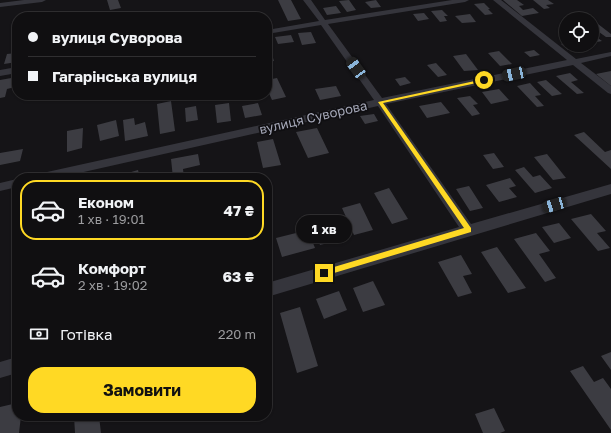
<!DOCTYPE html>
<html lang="uk">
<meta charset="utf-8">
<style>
:root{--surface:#100f11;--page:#19181a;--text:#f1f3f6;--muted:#9c9c9f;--line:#302f31;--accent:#ffd924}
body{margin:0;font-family:"Golos Text",sans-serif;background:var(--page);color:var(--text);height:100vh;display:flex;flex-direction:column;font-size:15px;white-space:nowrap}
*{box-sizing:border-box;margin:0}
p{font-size:13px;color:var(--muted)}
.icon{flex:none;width:22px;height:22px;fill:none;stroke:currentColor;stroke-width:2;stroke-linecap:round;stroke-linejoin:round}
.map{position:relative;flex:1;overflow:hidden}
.sheet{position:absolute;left:12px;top:173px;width:260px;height:248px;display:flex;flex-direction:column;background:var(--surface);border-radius:16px;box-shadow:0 1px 3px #0004,0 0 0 1px var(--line)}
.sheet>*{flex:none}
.hud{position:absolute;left:12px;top:12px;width:260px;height:88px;border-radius:16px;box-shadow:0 1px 3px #0004,0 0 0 1px var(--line);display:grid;align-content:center;height:88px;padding:0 16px;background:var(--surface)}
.fabs{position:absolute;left:559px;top:12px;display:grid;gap:8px}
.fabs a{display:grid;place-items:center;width:40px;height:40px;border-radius:50%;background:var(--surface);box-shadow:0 1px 3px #0004,0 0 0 1px var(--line);font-size:20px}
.end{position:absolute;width:18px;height:18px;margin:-9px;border:5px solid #ffd924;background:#111;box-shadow:0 0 0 2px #111}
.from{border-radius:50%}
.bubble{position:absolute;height:28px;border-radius:14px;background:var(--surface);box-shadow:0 1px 3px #0004,0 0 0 1px var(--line);font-size:13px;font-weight:700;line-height:28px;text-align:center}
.car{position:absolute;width:12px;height:24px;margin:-12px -6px;border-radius:5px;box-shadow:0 0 3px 1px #0007;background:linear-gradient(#222 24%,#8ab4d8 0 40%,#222 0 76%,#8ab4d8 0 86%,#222 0)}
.hud b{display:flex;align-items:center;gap:14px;height:38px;font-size:15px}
.hud b+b{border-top:1px solid var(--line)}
.hud i{width:10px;height:10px;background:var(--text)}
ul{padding:7px 0 0;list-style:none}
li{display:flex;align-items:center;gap:12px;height:60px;margin:0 8px 6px;padding:0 8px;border:2px solid transparent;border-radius:16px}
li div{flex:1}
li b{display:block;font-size:15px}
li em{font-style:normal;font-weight:700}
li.on{border-color:var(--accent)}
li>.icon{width:36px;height:36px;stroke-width:1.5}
.pay{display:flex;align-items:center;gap:10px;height:44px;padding:0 16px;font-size:15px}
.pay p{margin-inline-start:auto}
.button{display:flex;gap:8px;margin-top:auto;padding:8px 16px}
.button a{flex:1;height:46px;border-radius:16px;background:var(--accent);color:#111;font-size:16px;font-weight:700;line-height:46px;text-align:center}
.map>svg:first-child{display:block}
.building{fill:#3c3c42}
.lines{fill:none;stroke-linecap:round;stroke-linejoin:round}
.minor{fill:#35353c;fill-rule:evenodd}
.route{fill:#ffd924}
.labels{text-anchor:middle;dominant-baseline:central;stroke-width:3.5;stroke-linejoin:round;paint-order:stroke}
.street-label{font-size:13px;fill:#a5a8b8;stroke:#100f12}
</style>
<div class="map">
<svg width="611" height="433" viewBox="0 0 611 433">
<rect width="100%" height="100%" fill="#151417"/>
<!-- building -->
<path class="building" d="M107,0h11l3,8 -11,2z
M278,0h13l10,19 -13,2z
M349,0l7,10 -9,2 -8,-11z
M376,0l5,7 -10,1 -6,-6z
M503,0h14l7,5 -5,1 4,4 10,-2 6,5 -17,3z
M533,0h15l6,4 -8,1 4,3 -6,1z
M484,3l6,6h-2l5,5 -8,1 -11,-11z
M336,6l5,7 -14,2 -4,-7z
M442,10l6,6h-4l3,5 -7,1 -9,-11z
M424,13l5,6 -11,2 -5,-7z
M470,14l6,8 -14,1 -7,-7z
M598,24l13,10v3h-5l-14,-10v-2z
M311,32l5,11 -14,2 -4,-12z
M592,34l10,7 -10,2z
M291,35l3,7 -16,2 -3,-7z
M267,39l7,22 -7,1z
M566,43v2h7l5,3 -10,2 -7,-6z
M534,50l6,5 -10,2 -6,-5z
M499,51l13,13 -12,2 -12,-13z
M17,53v9l-13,2 3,-10z
M466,54l12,16 -14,1 -11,-15z
M436,63l11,12 -9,2 -11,-12z
M611,71v15l-15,-12z
M570,73l8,7 -7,2 13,11 -7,1 -21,-18z
M17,77l-2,10 -8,2 -2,8 -5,1v-18z
M405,77l6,6 -11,3 -5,-7z
M277,78l9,19 -14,3 -5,-11v-9z
M546,80l16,14 -10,2 -15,-14z
M530,83l11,12 -6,1 9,10 -7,1 -20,-21z
M336,86l5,10 -21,4 -5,-11z
M499,89l10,11 -18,4 -9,-12z
M470,96l8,8 -5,1 7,9 -8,2 -15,-18z
M171,101l4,30 -15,3 -3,-30z
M441,102l9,11 -23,5 -8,-12z
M229,103l2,18 -14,2 -2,-18z
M258,103l4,12 -17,3 -3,-12z
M196,106l2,14 -12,2 -1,-14z
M374,114l4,7 -13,3 -5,-8z
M134,118l1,7 10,-3 3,14 -23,5 -2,-21z
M116,120l3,16 -19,5 -3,-16z
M83,128l-1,20 -15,4v-21z
M317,128l12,25 -21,5 -12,-26z
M584,132l21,20 6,-2v19l-37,-34z
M273,139l8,26 -18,3 -6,-26z
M23,149l-3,12 -20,4v-12z
M494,153l10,14 -11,2 -10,-14z
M198,154l2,11 -17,4 1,9h-11l-2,-19z
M547,154l19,24 -13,2 -19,-23z
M524,167l9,10 7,-2 12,13 -17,5 -20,-23z
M138,170l2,8h-29z
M510,178l6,8 -7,2 8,9 -18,5 -13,-17z
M469,186l14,22 -13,3 -14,-22z
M389,188l19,31 -16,5 -18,-31z
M360,203l13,27 -19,5 -12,-27z
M591,214l15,17 -9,2 13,15 -12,3 -27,-32z
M330,215l10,25 -20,5 -9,-25z
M559,223l12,15 -17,5 -12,-16z
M308,230l7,18 -33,9 -6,-19z
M536,233l14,18 -11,3 17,24 -11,4 -31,-43z
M497,247l29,41 -18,5 -27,-41z
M461,255l11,19 -9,2 9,17 -14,4 -20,-35z
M373,281l12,24 -22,7 -10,-24z
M339,291l8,19 -23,9 -8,-20z
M300,307l18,59 -21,7 -17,-60z
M611,352v18l-10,-14z
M583,366l11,16 9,-4 8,11v41l-41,-59z
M17,403v13h4l-2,17h-19v-26z
M494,408l11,23 -5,2h-17l-8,-19z
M74,416h25l2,17h-26z"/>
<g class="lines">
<!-- minor -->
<path class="minor" d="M24,0h22l-4,2 -42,5v-4z
M303,0h8l14,20 127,-20h17l-4,2 -137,22 54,74 185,-38 -74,-60h8l75,59 35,-7v4l-30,7 30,23v8l-3,-1 -35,-28 -187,39 85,120 140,-40v10l-344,103v-14l192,-56 -81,-121 -321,72h-25l2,-3 4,-1 336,-74 -53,-75 -54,9v-4l52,-9z
M17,67v6l-17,3v-6z
M17,179v8l-17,4v-8z
M17,357v16l-17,5v-16z"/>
</g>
<!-- route -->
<path class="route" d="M484,79l2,2 -103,22 88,125v4l-147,44 -2,-1v-4l2,-1 140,-42 -86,-126z"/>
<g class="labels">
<!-- street labels -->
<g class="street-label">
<text transform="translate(313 117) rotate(-13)">вулиця Суворова</text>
</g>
</g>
</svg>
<div class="fabs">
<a><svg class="icon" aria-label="locate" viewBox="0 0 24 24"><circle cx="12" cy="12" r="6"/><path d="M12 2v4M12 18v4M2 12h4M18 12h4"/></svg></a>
</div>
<i class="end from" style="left:484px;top:80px"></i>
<i class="end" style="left:324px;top:273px"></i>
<div class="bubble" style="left:296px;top:215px;width:56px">1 хв</div>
<i class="car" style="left:356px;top:68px;rotate:324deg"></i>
<i class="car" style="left:514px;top:74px;rotate:258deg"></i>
<i class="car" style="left:554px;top:205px;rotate:254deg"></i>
<div class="hud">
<b><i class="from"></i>вулиця Суворова</b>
<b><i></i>Гагарінська вулиця</b>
</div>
<section class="sheet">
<ul>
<li class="on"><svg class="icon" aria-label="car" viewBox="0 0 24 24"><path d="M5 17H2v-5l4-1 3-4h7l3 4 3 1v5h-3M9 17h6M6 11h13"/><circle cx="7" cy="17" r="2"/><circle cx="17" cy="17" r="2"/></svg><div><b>Економ</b><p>1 хв · 19:01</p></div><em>47 ₴</em></li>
<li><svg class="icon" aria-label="car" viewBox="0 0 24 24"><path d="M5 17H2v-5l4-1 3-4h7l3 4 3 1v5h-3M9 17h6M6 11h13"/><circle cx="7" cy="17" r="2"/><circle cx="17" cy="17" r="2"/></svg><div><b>Комфорт</b><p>2 хв · 19:02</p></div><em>63 ₴</em></li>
</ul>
<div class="pay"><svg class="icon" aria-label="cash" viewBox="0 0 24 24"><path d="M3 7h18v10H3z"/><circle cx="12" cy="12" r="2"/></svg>Готівка<p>220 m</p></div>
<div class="button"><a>Замовити</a></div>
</section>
</div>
